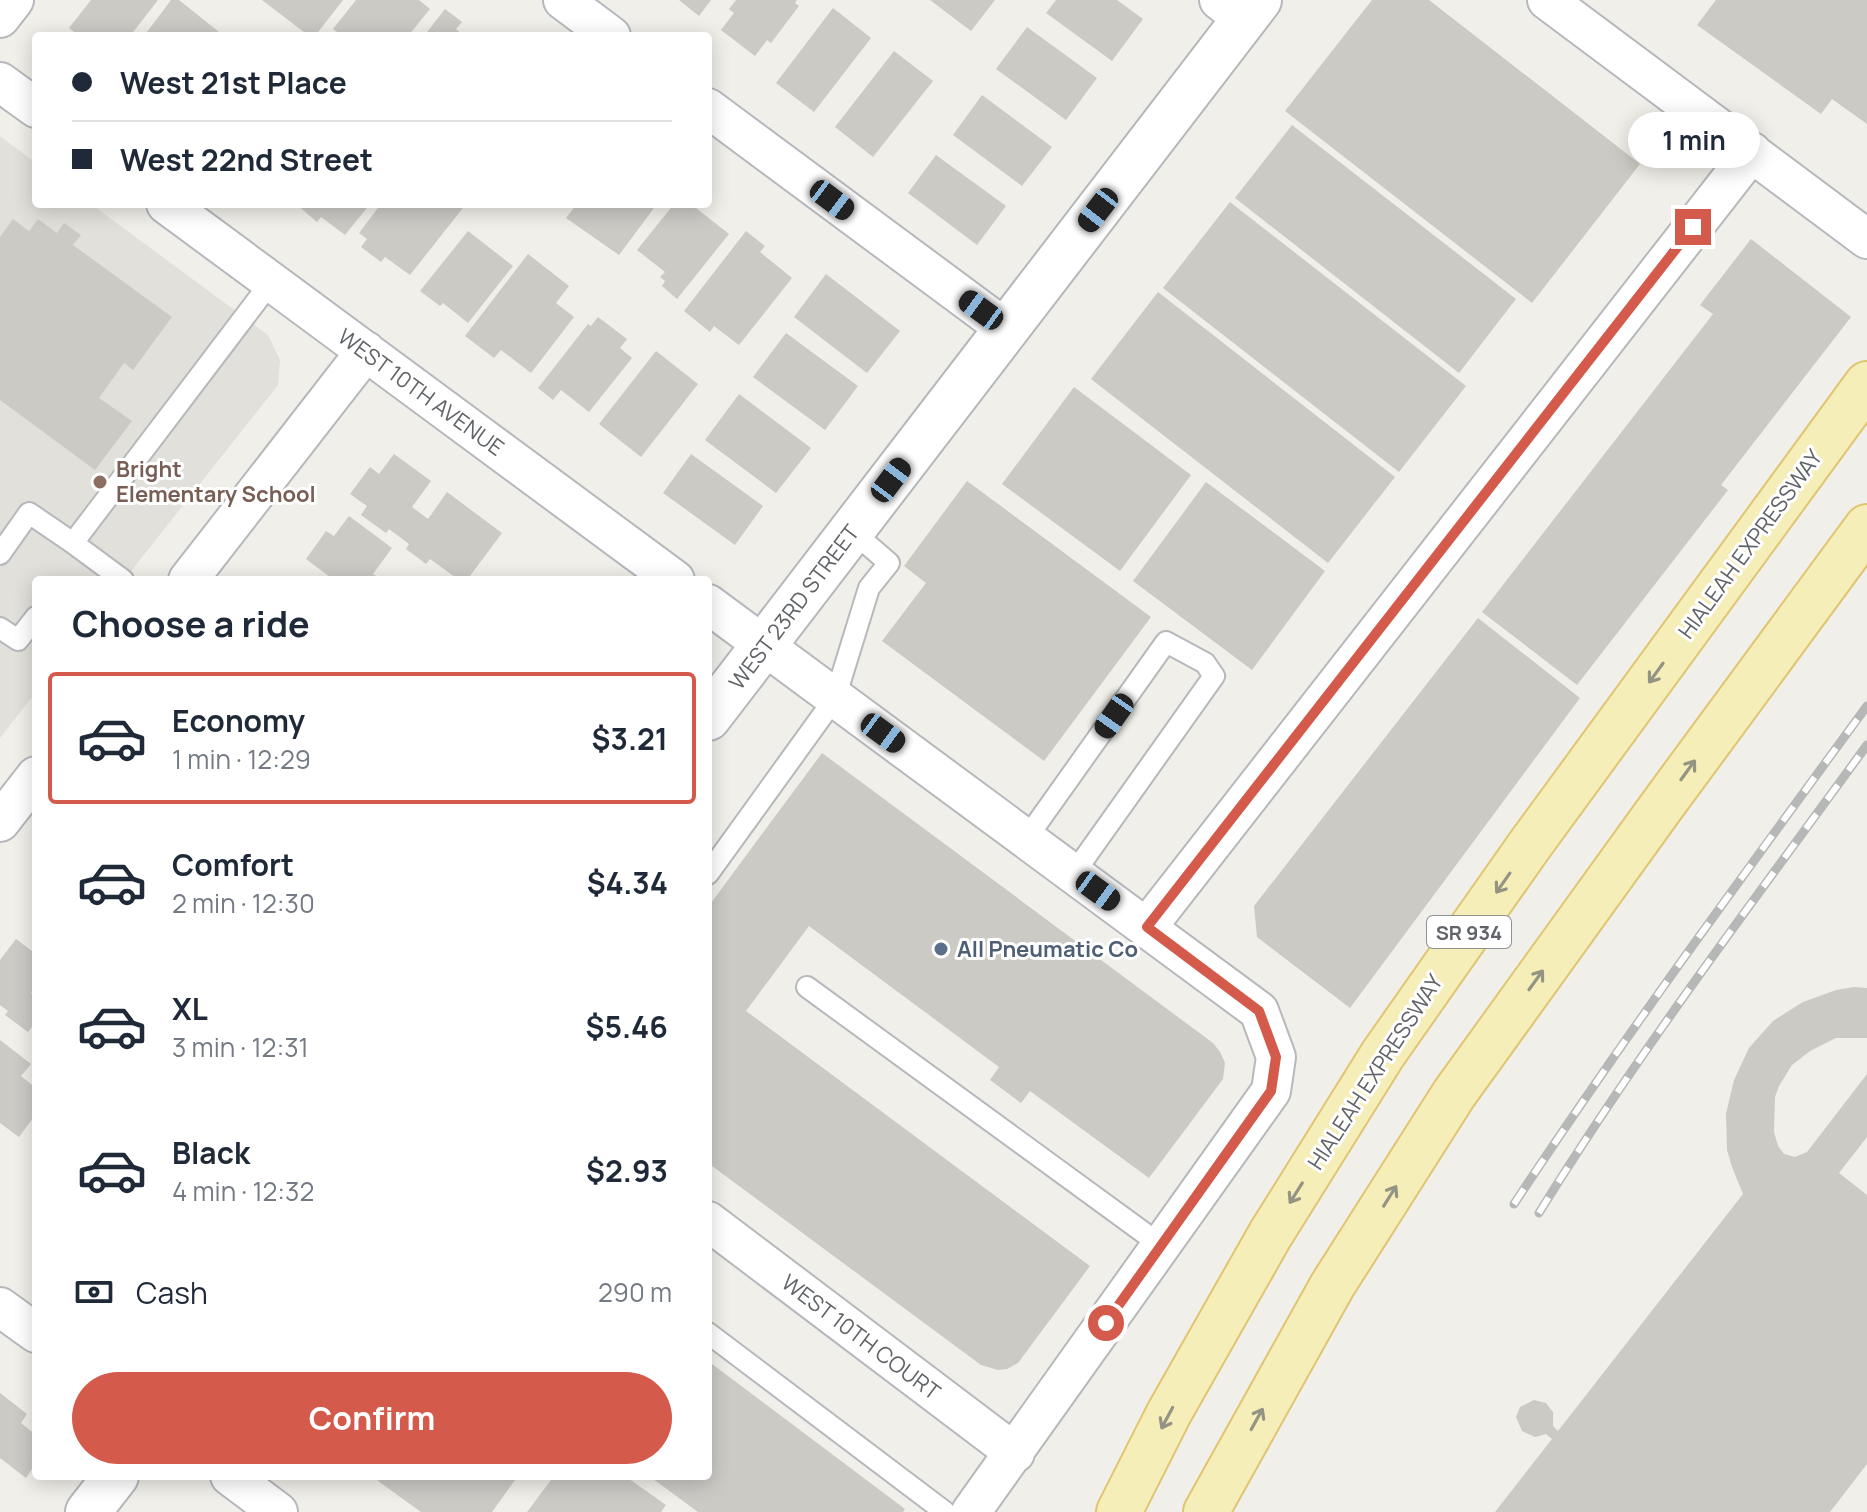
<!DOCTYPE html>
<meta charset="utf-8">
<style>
:root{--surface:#fff;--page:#f6f6f7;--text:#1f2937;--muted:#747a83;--line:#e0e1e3;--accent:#d45a4b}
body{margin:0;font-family:Manrope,sans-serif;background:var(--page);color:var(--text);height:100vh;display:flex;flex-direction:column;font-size:30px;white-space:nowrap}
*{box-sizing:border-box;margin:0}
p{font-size:26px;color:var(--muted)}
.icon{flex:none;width:44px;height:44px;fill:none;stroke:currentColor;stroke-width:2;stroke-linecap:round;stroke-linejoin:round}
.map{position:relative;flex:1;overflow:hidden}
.drawer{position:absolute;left:32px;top:576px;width:680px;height:904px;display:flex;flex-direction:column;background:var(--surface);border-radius:8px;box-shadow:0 4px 20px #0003}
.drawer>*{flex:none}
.hud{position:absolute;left:32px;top:32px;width:680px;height:176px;border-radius:8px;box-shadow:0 4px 20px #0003;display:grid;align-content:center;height:176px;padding:0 40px;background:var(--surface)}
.end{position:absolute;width:36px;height:36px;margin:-18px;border:10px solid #d45a4b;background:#fff;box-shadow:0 0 0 4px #fff}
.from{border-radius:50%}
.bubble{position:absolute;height:56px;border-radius:28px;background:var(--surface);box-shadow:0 4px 20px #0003;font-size:26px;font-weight:700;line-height:56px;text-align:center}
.car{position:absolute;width:24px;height:48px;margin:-24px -12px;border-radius:10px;box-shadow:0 0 6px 2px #0007;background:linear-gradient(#222 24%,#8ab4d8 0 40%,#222 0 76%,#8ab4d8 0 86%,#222 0)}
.hud b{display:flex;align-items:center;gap:28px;height:76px;font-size:30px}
.hud b+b{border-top:2px solid var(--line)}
.hud i{width:20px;height:20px;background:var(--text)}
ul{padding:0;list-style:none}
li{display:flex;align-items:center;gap:24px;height:132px;margin:0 16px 12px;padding:0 24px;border:4px solid transparent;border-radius:8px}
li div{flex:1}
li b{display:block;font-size:30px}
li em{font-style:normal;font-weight:700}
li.on{border-color:var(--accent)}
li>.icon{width:72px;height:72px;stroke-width:1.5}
h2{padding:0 40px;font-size:36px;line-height:96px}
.pay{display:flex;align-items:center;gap:20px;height:88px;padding:0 40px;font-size:30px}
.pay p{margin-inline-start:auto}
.primary-button{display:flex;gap:16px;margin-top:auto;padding:16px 40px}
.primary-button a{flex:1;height:92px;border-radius:48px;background:var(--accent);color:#fff;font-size:32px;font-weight:700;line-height:92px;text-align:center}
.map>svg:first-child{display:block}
.education{fill:#e2e0da}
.building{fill:#cbcac5}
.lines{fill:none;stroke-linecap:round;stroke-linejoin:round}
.lane-casing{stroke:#b6b8bb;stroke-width:24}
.street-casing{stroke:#b6b8bb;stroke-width:42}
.secondary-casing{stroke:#b5b7bb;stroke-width:48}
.primary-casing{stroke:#e0c571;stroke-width:48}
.lane{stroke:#fff;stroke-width:20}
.street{stroke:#fff;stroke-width:38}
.secondary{stroke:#fff;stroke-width:44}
.primary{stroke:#f5eeb8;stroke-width:44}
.rail-casing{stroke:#b6b7b7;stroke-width:9}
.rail{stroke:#fff;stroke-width:6;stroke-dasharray:18;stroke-linecap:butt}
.oneway{stroke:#949483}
.route{stroke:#d45a4b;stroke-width:10}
.education-dot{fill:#8d6e63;stroke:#fff;stroke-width:3}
.service-dot{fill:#5c6f8a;stroke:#fff;stroke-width:3}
.labels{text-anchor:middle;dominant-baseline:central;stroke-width:6;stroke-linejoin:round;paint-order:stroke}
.shield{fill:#fff;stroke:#909295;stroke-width:2}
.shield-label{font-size:20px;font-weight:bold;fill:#606367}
.street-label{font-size:22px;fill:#606367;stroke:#fff}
.education-label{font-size:22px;font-weight:bold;fill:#785e54;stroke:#fff;text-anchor:start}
.service-label{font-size:22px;font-weight:bold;fill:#4e5e75;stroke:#fff;text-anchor:start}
</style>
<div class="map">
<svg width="1867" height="1512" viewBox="0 0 1867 1512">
<rect width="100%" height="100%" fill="#f0efe9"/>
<!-- education -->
<path class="education" d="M0,136l36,27v41h55l177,131 12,25 -2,25 -154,195h-88v112l-36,46z"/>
<!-- building -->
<path class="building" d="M91,0h67l-28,36h-51l-10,-8z
M171,0h8l40,32 -3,4h-72z
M262,0h81l-28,36h-6z
M356,0h63l11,9 -22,27h-66l-9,-7z
M679,0h32l-12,16z
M736,0h61l-2,3 4,3 -28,37 -4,-3 -12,16 -34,-26 13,-17 -5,-4z
M930,0h65l-24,31z
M1056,0h61l26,19 -31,42 -66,-48z
M1372,0h57l211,164 -108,139 -247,-192z
M1716,0h151v124l-35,-25 -11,15 -124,-89z
M833,8l38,30 -57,74 -38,-29z
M445,9l17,13 -6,7 8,7h-40z
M1027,27l70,51 -31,42 -70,-51z
M894,51l39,30 -60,76 -38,-30z
M982,95l70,52 -30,39 -69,-51z
M1292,125l224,174 -57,74 -224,-175z
M936,155l70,51 -29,39 -69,-52z
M1230,202l236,184 -67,86 -236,-184z
M296,204h74l-25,31 -24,-18 -4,5z
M381,204h85l-56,71 -25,-18 -4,5 -20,-15 6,-8 -8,-6z
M577,204h80l-38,51 -53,-37z
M674,204h25l-3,4 33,26 -52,65 -15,-13 3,-5 -5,-4 5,-5 -28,-22z
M13,219l16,12 9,-12 19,14 7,-10 17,12 -8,10 99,72 -39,53 -9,-7 -25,35 33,23 -37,49 -95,-70v-163z
M468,231l45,35 -45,57 -25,-20 -3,3 -20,-15z
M746,231l19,15 -5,6 32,26 -53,67 -25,-19 -4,6 -26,-21z
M1751,239l100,78 -130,168 7,5 -151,195 -95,-73 231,-298 -13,-9z
M528,254l41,32 -13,17 18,14 -43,56 -30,-23 -7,8 -29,-22z
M826,274l74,57 -33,42 -73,-56z
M1158,292l237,185 -67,86 -237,-184z
M598,317l29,22 -7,9 12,10 -43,54 -28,-22 -8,10 -15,-12 50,-64 3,2z
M786,333l72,53 -33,44 -72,-53z
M656,351l42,33 -57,73 -42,-33z
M1074,387l117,88 -71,96 -118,-87z
M739,394l72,54 -35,45 -71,-53z
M394,454l37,27 -19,26 16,12 19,-27 55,41 -35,47h-8l-29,-21 -4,5 -20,-15 3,-5 -20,-15 -3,4 -25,-18 6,-9 -17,-12 20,-27 9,7z
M691,454l72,52 -28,39 -72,-52z
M967,481l184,136 -107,144 -162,-120 44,-58 -22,-17z
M1206,482l119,89 -73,99 -119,-89z
M349,516l43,32 -19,26 9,6h-48l-28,-21 20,-28 8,5z
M1478,618l102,80 -230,310 -93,-71 -3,-31z
M822,753l391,290 7,9 5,11 -2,16 -74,99 -119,-87 -9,12 -31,-23 9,-13 -190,-141 -63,85 344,255 -72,97 -11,6 -9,1 -17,-5 -273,-202v-256z
M16,939l20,15v33l-5,6 5,4v25l-8,10 -23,-17 3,-4 -8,-6v-45z
M1854,987l13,1v50h-31l-26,13 -18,14 -13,21 -4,11 -1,35 4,14 6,8 11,3 12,-5 60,-78v63l-28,36 28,22v269l-37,48h-335l57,-73 -6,-5 -11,3 -13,-6 -6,-14 4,-10 14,-7 12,3 7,9v14l5,5 185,-237 -11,-27 -5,-17 -1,-36 8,-34 15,-32 24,-27 30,-19 33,-12z
M0,1040l31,24 -10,12 15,12v26l-17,23 -19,-14z
M708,1361l197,148 -2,3h-205l-49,-36h59z
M0,1393l27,21 -6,9 15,12v28l-10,15 -26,-20z
M382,1476h136l-26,36h-71l-43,-31z
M554,1476h71l41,29 -5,7h-134z"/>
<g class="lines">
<!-- lane casing -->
<g class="lane-casing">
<path id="lane" d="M0,554l29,-41 44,30
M123,580l-50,-37 198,-261
M0,628l18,12 18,-23
M1026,839l140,-197 39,21 9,13 -140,197
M708,874l127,-176 34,-110 20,-25 -37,-32
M807,987l355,259
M708,1333l237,179"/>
</g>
<!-- street casing -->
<g class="street-casing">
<path id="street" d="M563,0l48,36
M1219,0l25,19
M1547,0l320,239
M0,18l14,-18
M0,82l36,26
M708,108l298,221
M166,204l509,376
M188,580l178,-229
M708,604l551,407 17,46 -5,34 -300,421
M0,822l36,-46
M1147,927l605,-775
M708,1221l307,232
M0,1307l36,26
M230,1476l48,36"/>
</g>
<!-- secondary casing -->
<g class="secondary-casing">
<path id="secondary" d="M708,718l551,-718
M88,1512l28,-36"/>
</g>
<!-- primary casing -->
<g class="primary-casing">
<path id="primary" d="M1119,1512l50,-99 101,-178 113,-181 146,-208 338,-462
M1206,1512l126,-226 122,-192 207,-287 206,-280"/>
</g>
<!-- lane -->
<use href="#lane" class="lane"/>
<!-- street -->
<use href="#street" class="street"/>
<!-- secondary -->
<use href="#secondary" class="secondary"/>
<!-- primary -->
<use href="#primary" class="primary"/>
<!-- rail casing -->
<g class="rail-casing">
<path id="rail" d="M1514,1204c112,-170 233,-334 353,-498
M1539,1213c100,-162 216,-314 328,-468"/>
</g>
<!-- rail -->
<use href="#rail" class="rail"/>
</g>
<!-- one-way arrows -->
<defs><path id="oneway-shaft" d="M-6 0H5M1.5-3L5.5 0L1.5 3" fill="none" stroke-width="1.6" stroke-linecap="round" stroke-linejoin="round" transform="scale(2)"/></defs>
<g class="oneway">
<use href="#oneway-shaft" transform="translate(1656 673) rotate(126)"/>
<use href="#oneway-shaft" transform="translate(1688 770) rotate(-54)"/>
<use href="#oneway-shaft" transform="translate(1503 883) rotate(125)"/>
<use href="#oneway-shaft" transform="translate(1536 980) rotate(-54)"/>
<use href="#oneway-shaft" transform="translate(1296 1193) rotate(122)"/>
<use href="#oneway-shaft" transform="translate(1390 1196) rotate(-58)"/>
<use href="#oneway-shaft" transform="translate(1167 1418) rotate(118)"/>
<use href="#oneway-shaft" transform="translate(1257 1419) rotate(-61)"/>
</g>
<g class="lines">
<!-- route -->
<path class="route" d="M1106,1323l165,-232 5,-34 -17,-46 -112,-84 546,-700"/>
</g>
<!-- markers -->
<circle class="education-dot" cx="100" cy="482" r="8"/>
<circle class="service-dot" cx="941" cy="949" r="8"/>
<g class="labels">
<!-- shield labels -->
<rect class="shield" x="1427" y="916" width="84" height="32" rx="6"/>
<g class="shield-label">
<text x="1469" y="932">SR 934</text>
</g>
<!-- street labels -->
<g class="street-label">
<text transform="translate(421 392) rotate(36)">WEST 10TH AVENUE</text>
<text transform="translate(1750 544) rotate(-54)">HIALEAH EXPRESSWAY</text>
<text transform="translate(794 607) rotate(-53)">WEST 23RD STREET</text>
<text transform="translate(1375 1072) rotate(-57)">HIALEAH EXPRESSWAY</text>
<text transform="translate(861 1337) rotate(37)">WEST 10TH COURT</text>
</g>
<!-- education labels -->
<g class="education-label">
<text x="116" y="469">Bright<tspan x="116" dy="25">Elementary School</tspan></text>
</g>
<!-- service labels -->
<g class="service-label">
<text x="957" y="949">All Pneumatic Co</text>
</g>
</g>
</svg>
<i class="end from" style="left:1106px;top:1323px"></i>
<i class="end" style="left:1693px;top:227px"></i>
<div class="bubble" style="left:1628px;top:112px;width:132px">1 min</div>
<i class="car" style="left:832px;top:200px;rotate:127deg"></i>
<i class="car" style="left:1098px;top:210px;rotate:218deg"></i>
<i class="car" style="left:981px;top:310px;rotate:306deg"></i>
<i class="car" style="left:891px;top:480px;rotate:37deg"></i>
<i class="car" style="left:1114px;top:716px;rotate:215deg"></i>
<i class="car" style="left:883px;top:733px;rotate:126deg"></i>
<i class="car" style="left:1098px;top:891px;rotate:126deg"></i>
<div class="hud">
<b><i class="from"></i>West 21st Place</b>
<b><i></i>West 22nd Street</b>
</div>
<section class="drawer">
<h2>Choose a ride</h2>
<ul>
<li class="on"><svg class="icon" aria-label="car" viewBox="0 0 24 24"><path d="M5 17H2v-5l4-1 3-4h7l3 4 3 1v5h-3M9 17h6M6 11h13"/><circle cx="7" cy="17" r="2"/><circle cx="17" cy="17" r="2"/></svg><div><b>Economy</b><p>1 min · 12:29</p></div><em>$3.21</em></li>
<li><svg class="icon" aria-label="car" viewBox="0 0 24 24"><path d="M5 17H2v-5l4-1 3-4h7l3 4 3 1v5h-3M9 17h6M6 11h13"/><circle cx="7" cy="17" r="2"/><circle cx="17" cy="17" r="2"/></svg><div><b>Comfort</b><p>2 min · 12:30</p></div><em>$4.34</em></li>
<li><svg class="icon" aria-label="car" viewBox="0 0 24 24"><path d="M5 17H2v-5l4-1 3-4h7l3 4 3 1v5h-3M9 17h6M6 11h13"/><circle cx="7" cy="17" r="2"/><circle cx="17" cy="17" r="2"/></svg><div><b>XL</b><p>3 min · 12:31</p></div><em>$5.46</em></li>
<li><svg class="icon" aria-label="car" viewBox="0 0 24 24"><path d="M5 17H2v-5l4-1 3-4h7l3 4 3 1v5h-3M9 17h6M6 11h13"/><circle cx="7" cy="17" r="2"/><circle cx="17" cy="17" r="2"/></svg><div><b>Black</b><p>4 min · 12:32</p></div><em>$2.93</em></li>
</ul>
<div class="pay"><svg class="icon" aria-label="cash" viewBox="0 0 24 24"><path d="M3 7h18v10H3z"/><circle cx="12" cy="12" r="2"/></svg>Cash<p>290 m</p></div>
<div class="primary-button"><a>Confirm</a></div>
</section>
</div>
